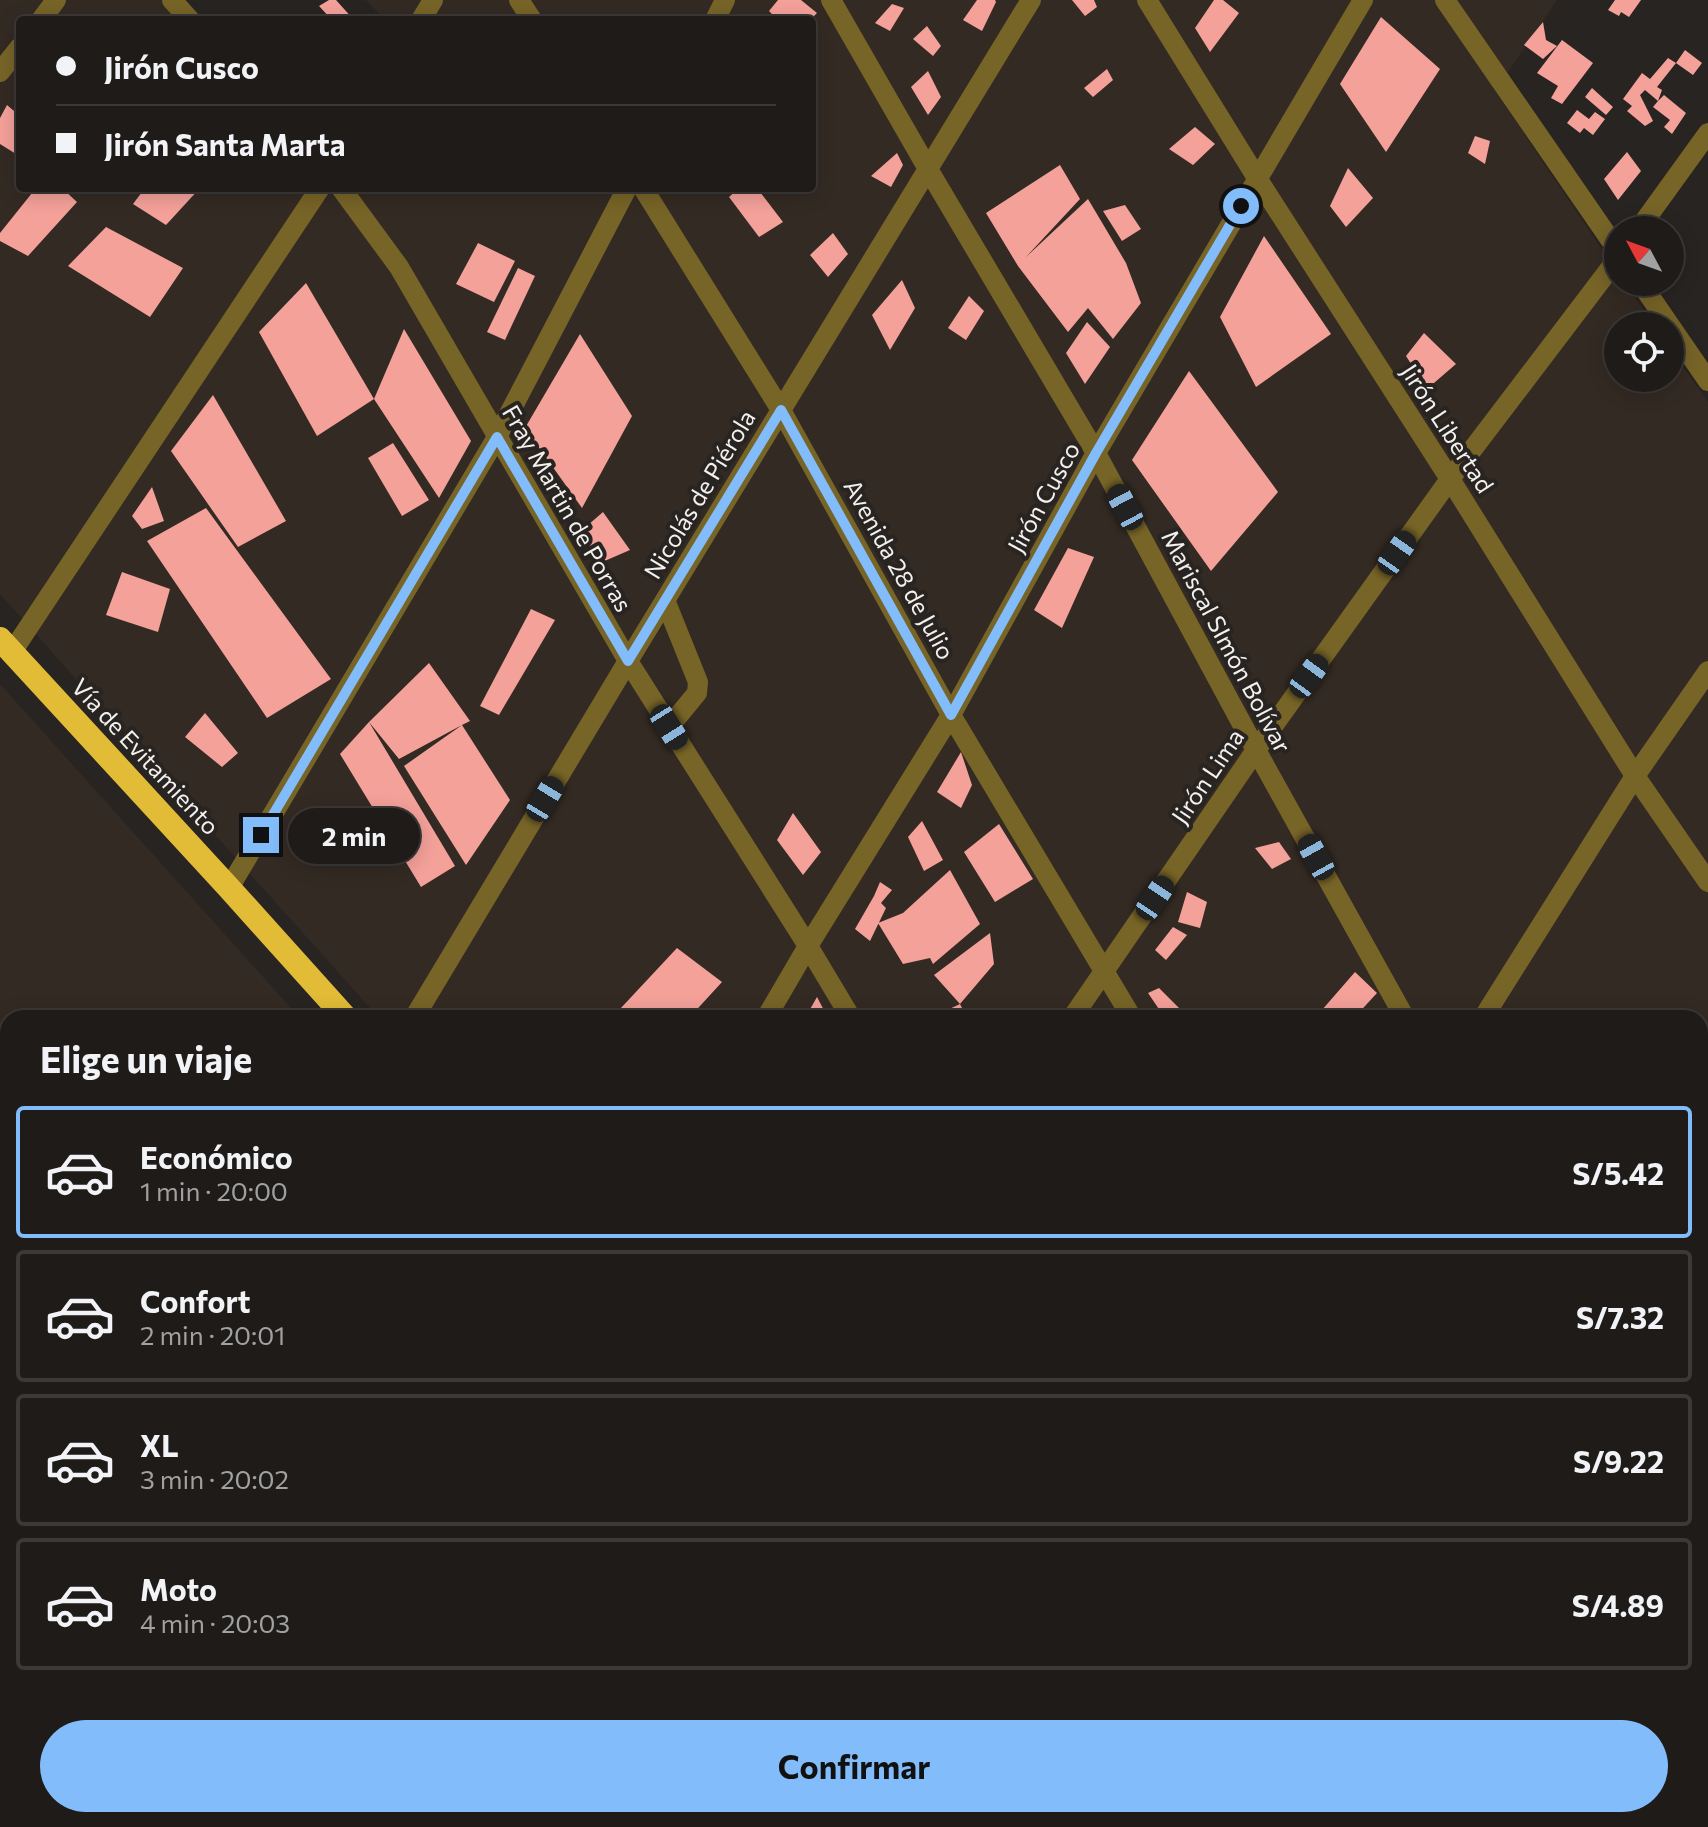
<!DOCTYPE html>
<html lang="es">
<meta charset="utf-8">
<style>
:root{--surface:#1e1b19;--page:#2b2826;--text:#f1f3f6;--muted:#a1a1a2;--line:#3c3938;--accent:#82bcfa}
body{margin:0;font-family:Commissioner,sans-serif;background:var(--page);color:var(--text);height:100vh;display:flex;flex-direction:column;font-size:30px;white-space:nowrap}
*{box-sizing:border-box;margin:0}
p{font-size:26px;color:var(--muted)}
.icon{flex:none;width:44px;height:44px;fill:none;stroke:currentColor;stroke-width:2;stroke-linecap:round;stroke-linejoin:round}
.map{position:relative;flex:1;overflow:hidden}
.details{position:absolute;left:0px;top:1010px;width:1708px;height:818px;display:flex;flex-direction:column;background:var(--surface);border-radius:24px 24px 0 0;box-shadow:0 4px 20px #0003,0 0 0 2px var(--line)}
.details>*{flex:none}
.top-card{position:absolute;left:16px;top:16px;width:800px;height:176px;border-radius:8px;box-shadow:0 4px 20px #0003,0 0 0 2px var(--line);display:grid;align-content:center;height:176px;padding:0 40px;background:var(--surface)}
.needle{width:52px;rotate:311deg}
.fabs{position:absolute;left:1604px;top:216px;display:grid;gap:16px}
.fabs a{display:grid;place-items:center;width:80px;height:80px;border-radius:50%;background:var(--surface);box-shadow:0 4px 20px #0003,0 0 0 2px var(--line);font-size:40px}
.end{position:absolute;width:36px;height:36px;margin:-18px;border:10px solid #82bcfa;background:#111;box-shadow:0 0 0 4px #111}
.from{border-radius:50%}
.bubble{position:absolute;height:56px;border-radius:28px;background:var(--surface);box-shadow:0 4px 20px #0003,0 0 0 2px var(--line);font-size:26px;font-weight:700;line-height:56px;text-align:center}
.car{position:absolute;width:24px;height:48px;margin:-24px -12px;border-radius:10px;box-shadow:0 0 6px 2px #0007;background:linear-gradient(#222 24%,#8ab4d8 0 40%,#222 0 76%,#8ab4d8 0 86%,#222 0)}
.top-card b{display:flex;align-items:center;gap:28px;height:76px;font-size:30px}
.top-card b+b{border-top:2px solid var(--line)}
.top-card i{width:20px;height:20px;background:var(--text)}
ul{padding:0;list-style:none}
li{display:flex;align-items:center;gap:24px;height:132px;margin:0 16px 12px;padding:0 24px;border:4px solid var(--line);border-radius:8px}
li div{flex:1}
li b{display:block;font-size:30px}
li em{font-style:normal;font-weight:700}
li.selected{border-color:var(--accent)}
li>.icon{width:72px;height:72px;stroke-width:1.5}
h2{padding:0 40px;font-size:36px;line-height:96px}
.primary-button{display:flex;gap:16px;margin-top:auto;padding:16px 40px}
.primary-button a{flex:1;height:92px;border-radius:48px;background:var(--accent);color:#111;font-size:32px;font-weight:700;line-height:92px;text-align:center}
.map>svg:first-child{display:block}
.built{fill:#332a23}
.building{fill:#f4a19a}
.lines{fill:none;stroke-linecap:round;stroke-linejoin:round}
.minor{stroke:#776427;stroke-width:20}
.highway{stroke:#e2bc37;stroke-width:24}
.route{stroke:#82bcfa;stroke-width:10}
.labels{text-anchor:middle;dominant-baseline:central;stroke-width:8;stroke-linejoin:round;paint-order:stroke}
.street-label{font-size:24px;fill:#f3f0ee;stroke:#282421}
</style>
<div class="map">
<svg width="1708" height="1827" viewBox="0 0 1708 1827">
<rect width="100%" height="100%" fill="#282421"/>
<!-- built -->
<path class="built" d="M0,0h166l20,20h-166v168h792v-168h-427l-19,-20h1191l-62,91 123,182v9h6l31,44h-37v52h52v-30l38,54v1425h-605l-6,-7h603v-802h-1321l-379,-424z
M0,684l300,334h-292v802h559l-9,7h-558z
M569,1820h470l7,7h-473z"/>
<!-- building -->
<path class="building" d="M329,0h7l18,20h-22l-13,-14z
M778,0h23l16,13 -7,7h-32l-9,-9z
M977,0h18l1,2 -14,29 -19,-11z
M1072,0h22l3,7 -12,9z
M1214,0h9l16,13 -29,39 -15,-24z
M1615,0h26l-12,17 -8,-5 -2,4 -11,-6z
M892,4l12,4 -14,23 -15,-8z
M1381,17l59,52 -54,83 -46,-68z
M1543,22l3,18 11,6 -14,13 -19,-14z
M927,26l14,20 -8,10 -20,-17z
M1562,40l31,23 -31,41 -11,-6 7,-12 -21,-13z
M1685,50l17,13 -9,12 -17,-12z
M1668,58l8,5 -19,24 5,3 -4,11 6,-6 22,18 -14,21 -8,-7 6,-7 -17,-13 5,-6 -13,-11 -5,5 13,26 -8,5 -18,-15 5,-5 -9,-7 19,-26 8,6z
M1107,69l6,11 -20,17 -9,-9z
M928,71l13,26 -13,18 -17,-28z
M1592,88l21,19 -7,8 -21,-18z
M7,105l13,11v28l-4,10 -16,-10v-26z
M1577,110l12,9 6,-7 10,7 -12,16 -9,-7 -4,5 -13,-10z
M1195,127l20,17 -22,21 -24,-16z
M1475,136l15,5 -5,23 -17,-11z
M1627,152l14,19 -23,29 -14,-21z
M897,153l6,12 -12,22 -20,-11z
M1060,165l20,34 -54,58 62,-58 38,64 15,40 -28,36 -25,-31 -20,24 -50,-66 -32,-53z
M1348,168l25,30 -27,29 -16,-21z
M36,188h26l15,14 -49,54 -28,-15v-8z
M145,188h55l-34,37 -33,-21z
M739,188h18l26,34 -24,15 -30,-40z
M1125,205l16,24 -19,12 -19,-30z
M106,227l77,41 -33,49 -82,-51z
M833,233l15,21 -20,23 -18,-22z
M1264,236l67,98 -75,53 -36,-70z
M478,243l37,18 -21,41 -38,-18z
M518,268l17,8 -30,64 -18,-8z
M902,280l13,28 -25,42 -18,-35z
M306,283l68,116 -57,37 -58,-104z
M969,296l15,15 -18,29 -18,-12z
M1087,322l23,25 -25,37 -19,-31z
M404,329l67,112 -32,57 -65,-99z
M1424,333l32,31 -29,25 -21,-33z
M580,334l52,82 -50,92 -57,-80z
M1189,371l89,121 -67,79 -79,-111z
M213,395l73,126 -48,26 -67,-96z
M393,443l36,57 -27,16 -34,-58z
M152,487l12,34 -22,8 -10,-13z
M206,508l125,171 -64,39 -120,-177z
M603,512l27,38 -30,13 -20,-31z
M1068,548l26,9 -32,71 -28,-18z
M122,572l48,17 -12,43 -52,-17z
M531,609l24,11 -56,95 -19,-9z
M429,663l41,58 -8,4 48,75 -44,65 -62,-99 58,-41 -63,34 -30,-37z
M205,713l33,40 -16,14 -37,-30z
M369,722l86,144 -34,21 -81,-133z
M961,752l11,33 -11,23 -24,-16z
M793,813l28,39 -18,23 -26,-35z
M922,821l21,39 -19,11 -16,-34z
M999,824l34,55 -38,23 -31,-50z
M1279,842l12,17 -19,10 -17,-21z
M950,870l30,54 -47,40 -3,-6 -27,6 -25,-41 25,-10z
M880,882l12,8 -11,13 5,5 -16,33 -15,-12 19,-33z
M1187,892l20,10 -7,26 -22,-6z
M1173,927l14,8 -21,25 -11,-10z
M990,933l4,31 -34,40 -26,-29z
M677,948l45,34 -33,36h-62l-7,-9z
M1355,972l22,21 -23,25h-39z
M1159,988l20,20 7,10h-21l-17,-25z
M817,997l11,21h-23z
M960,1004l7,14h-37z"/>
<g class="lines">
<!-- minor -->
<path class="minor" d="M172,0l18,20
M519,0l13,20
M831,0l97,169 168,284 160,297 149,268
M1147,0l110,178 193,301 185,297 73,106
M1445,0l173,251
M41,20l15,-20
M421,20l12,-20
M715,20l10,-20
M0,72l20,-25
M341,188l58,79 229,394 180,285 43,72
M643,188l138,222 170,305 181,303
M1638,230l70,-97
M1640,282l68,99
M665,600l33,82 -1,11 -28,34
M12,652l308,-464
M229,888l268,-451 130,-249
M414,1018l214,-357 403,-661
M766,1018l42,-72 143,-231 145,-262 267,-453
M1072,1018l184,-268 194,-271 168,-221
M1483,1018l152,-242 73,-105
M1700,1161l8,-13
M1700,1527l8,13
M1700,1687l8,-13
M0,1739l8,-6
M180,1827l8,-7
M1364,1827l4,-7"/>
<!-- highway -->
<path class="highway" d="M0,639l229,249 117,130
M1072,1820l7,7"/>
</g>
<g class="lines">
<!-- route -->
<path class="route" d="M261,835l236,-398 131,224 153,-251 170,305 145,-262 145,-247"/>
</g>
<g class="labels">
<!-- street labels -->
<g class="street-label">
<text transform="translate(1448 428) rotate(57)">Jirón Libertad</text>
<text transform="translate(699 494) rotate(-59)">Nicolás de Piérola</text>
<text transform="translate(1043 497) rotate(-61)">Jirón Cusco</text>
<text transform="translate(568 508) rotate(60)">Fray Martin de Porras</text>
<text transform="translate(900 569) rotate(61)">Avenida 28 de Julio</text>
<text transform="translate(1227 641) rotate(62)">Mariscal SImón Bolívar</text>
<text transform="translate(146 756) rotate(47)">Vía de Evitamiento</text>
<text transform="translate(1207 776) rotate(-56)">Jirón Lima</text>
</g>
</g>
</svg>
<div class="fabs">
<a><svg class="needle" viewBox="-14 -14 28 28"><path d="M0-13l5 13h-10z" fill="#e53935"/><path d="M0 13l5-13h-10z" fill="#a1a1a2"/></svg></a>
<a><svg class="icon" aria-label="locate" viewBox="0 0 24 24"><circle cx="12" cy="12" r="6"/><path d="M12 2v4M12 18v4M2 12h4M18 12h4"/></svg></a>
</div>
<i class="end from" style="left:1241px;top:206px"></i>
<i class="end" style="left:261px;top:835px"></i>
<div class="bubble" style="left:288px;top:808px;width:132px">2 min</div>
<i class="car" style="left:1125px;top:507px;rotate:332deg"></i>
<i class="car" style="left:1397px;top:553px;rotate:35deg"></i>
<i class="car" style="left:1309px;top:676px;rotate:36deg"></i>
<i class="car" style="left:669px;top:727px;rotate:148deg"></i>
<i class="car" style="left:545px;top:799px;rotate:31deg"></i>
<i class="car" style="left:1316px;top:857px;rotate:331deg"></i>
<i class="car" style="left:1155px;top:898px;rotate:34deg"></i>
<div class="top-card">
<b><i class="from"></i>Jirón Cusco</b>
<b><i></i>Jirón Santa Marta</b>
</div>
<section class="details">
<h2>Elige un viaje</h2>
<ul>
<li class="selected"><svg class="icon" aria-label="car" viewBox="0 0 24 24"><path d="M5 17H2v-5l4-1 3-4h7l3 4 3 1v5h-3M9 17h6M6 11h13"/><circle cx="7" cy="17" r="2"/><circle cx="17" cy="17" r="2"/></svg><div><b>Económico</b><p>1 min · 20:00</p></div><em>S/5.42</em></li>
<li><svg class="icon" aria-label="car" viewBox="0 0 24 24"><path d="M5 17H2v-5l4-1 3-4h7l3 4 3 1v5h-3M9 17h6M6 11h13"/><circle cx="7" cy="17" r="2"/><circle cx="17" cy="17" r="2"/></svg><div><b>Confort</b><p>2 min · 20:01</p></div><em>S/7.32</em></li>
<li><svg class="icon" aria-label="car" viewBox="0 0 24 24"><path d="M5 17H2v-5l4-1 3-4h7l3 4 3 1v5h-3M9 17h6M6 11h13"/><circle cx="7" cy="17" r="2"/><circle cx="17" cy="17" r="2"/></svg><div><b>XL</b><p>3 min · 20:02</p></div><em>S/9.22</em></li>
<li><svg class="icon" aria-label="car" viewBox="0 0 24 24"><path d="M5 17H2v-5l4-1 3-4h7l3 4 3 1v5h-3M9 17h6M6 11h13"/><circle cx="7" cy="17" r="2"/><circle cx="17" cy="17" r="2"/></svg><div><b>Moto</b><p>4 min · 20:03</p></div><em>S/4.89</em></li>
</ul>
<div class="primary-button"><a>Confirmar</a></div>
</section>
</div>
